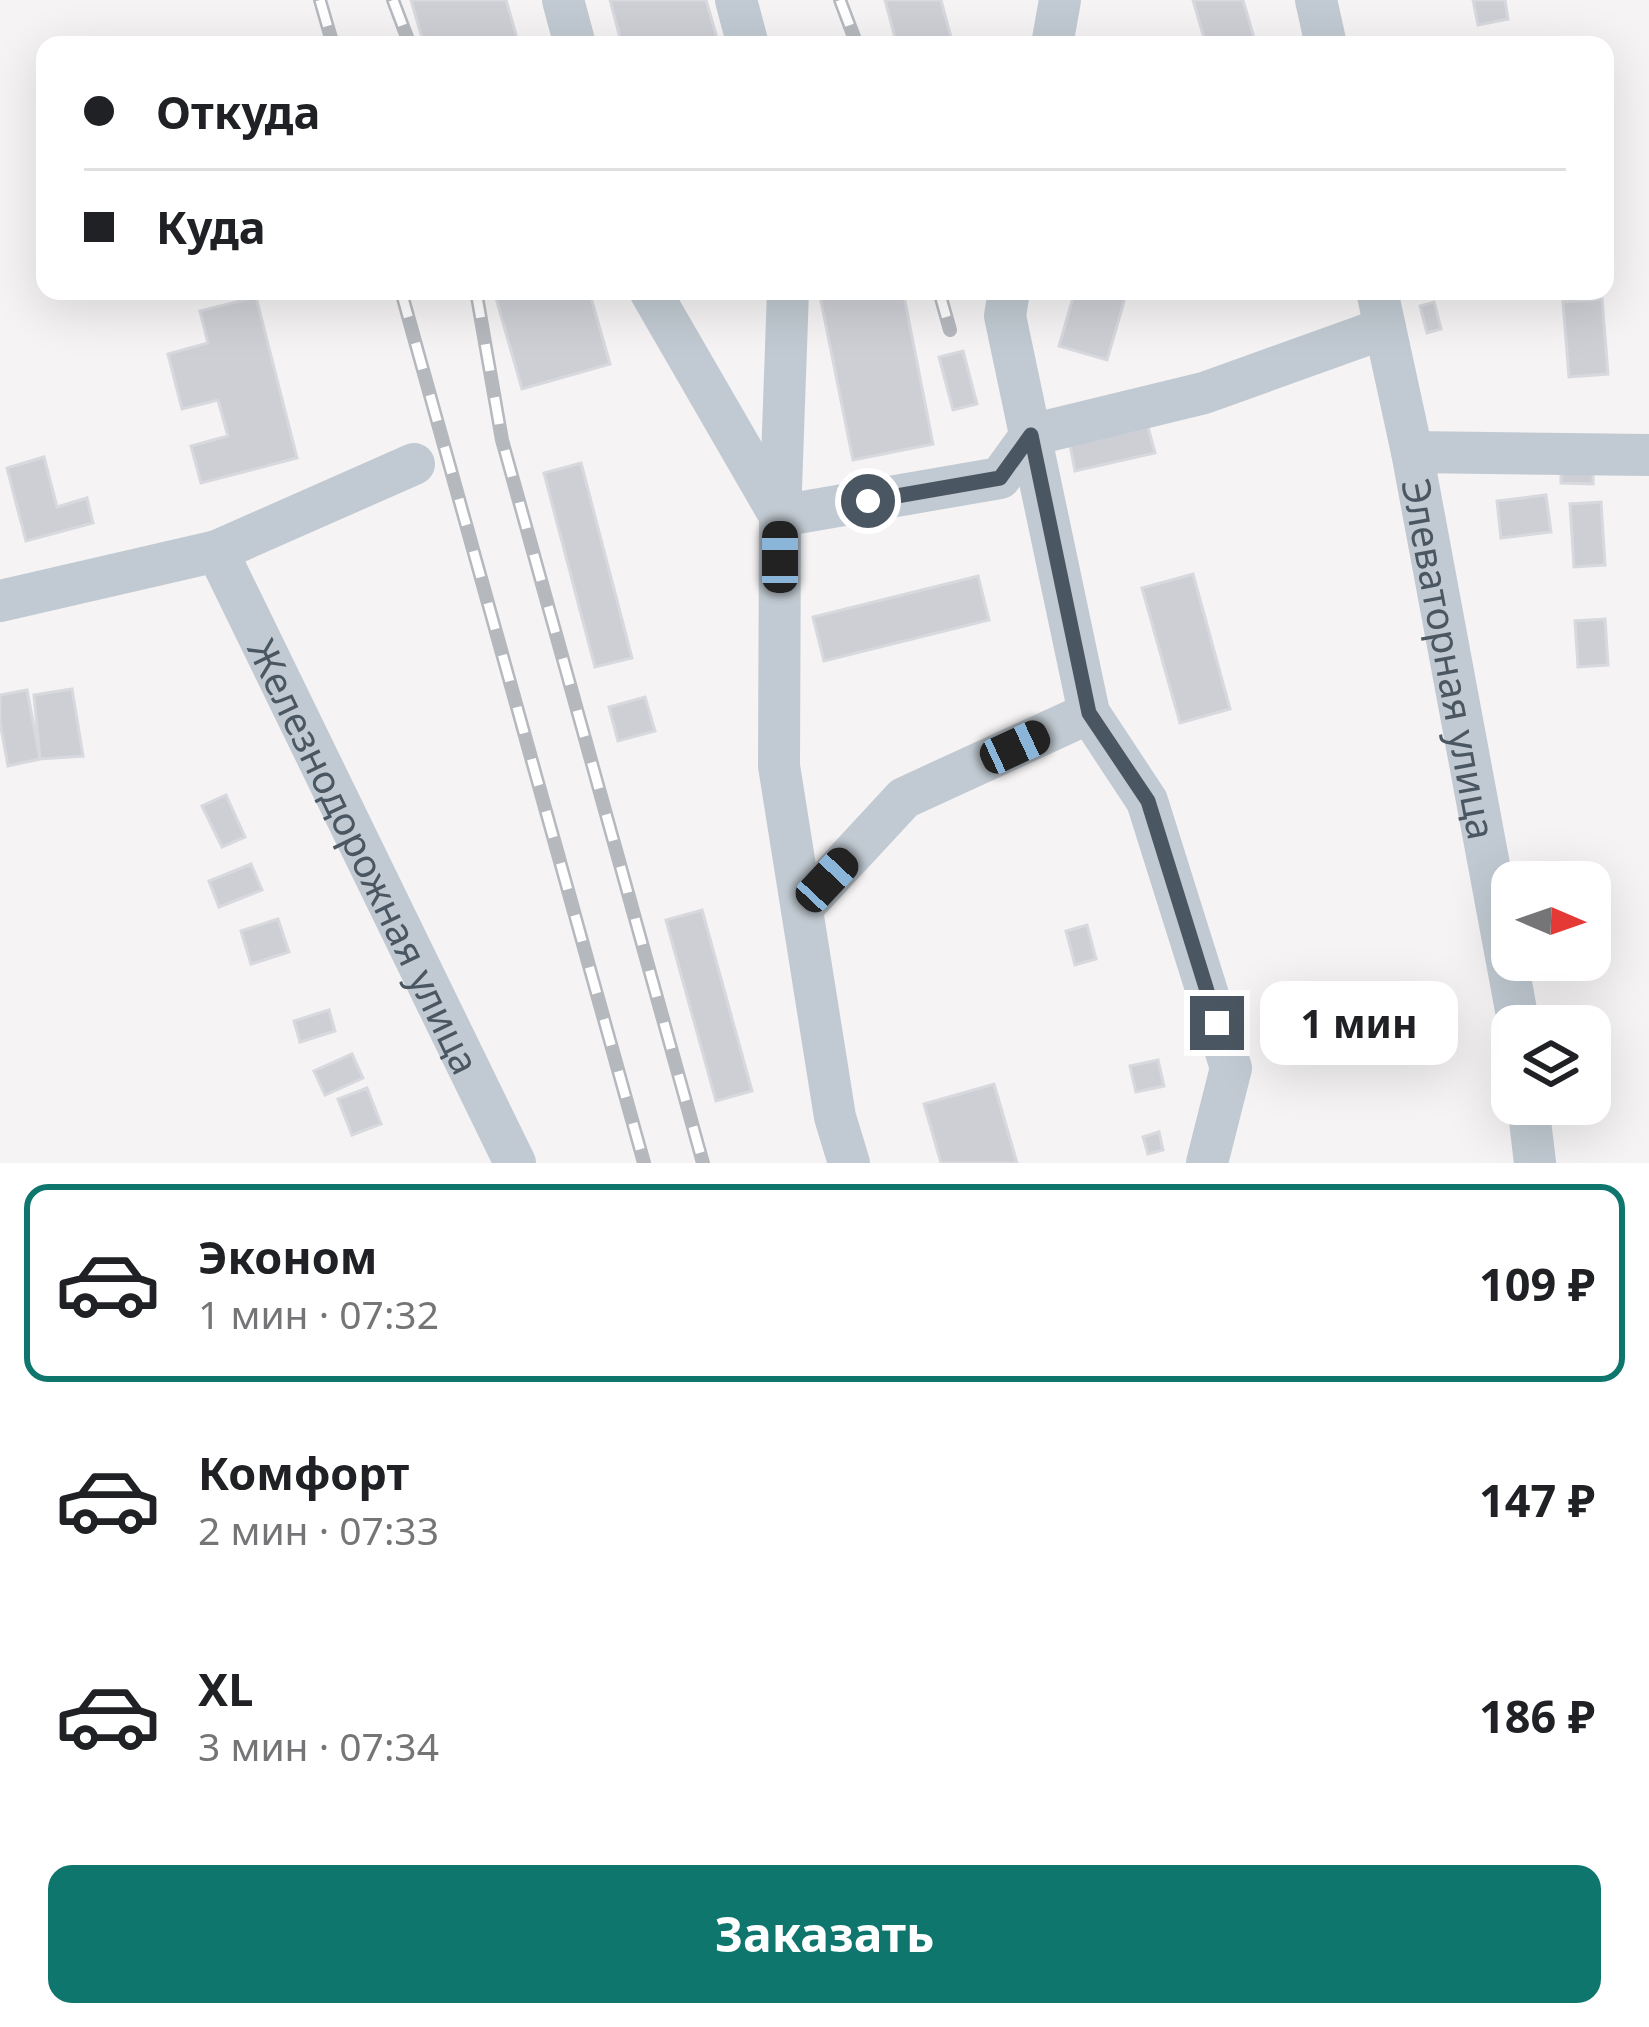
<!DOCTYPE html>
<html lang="ru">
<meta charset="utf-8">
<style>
:root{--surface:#fff;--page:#f6f6f6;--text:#202124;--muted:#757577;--line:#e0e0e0;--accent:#0f766e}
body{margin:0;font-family:"Noto Sans",sans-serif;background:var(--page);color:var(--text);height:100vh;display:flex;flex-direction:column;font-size:45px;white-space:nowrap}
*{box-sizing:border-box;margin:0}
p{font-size:39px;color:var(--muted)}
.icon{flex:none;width:66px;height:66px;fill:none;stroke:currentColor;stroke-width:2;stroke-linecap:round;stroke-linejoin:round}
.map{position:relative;height:1163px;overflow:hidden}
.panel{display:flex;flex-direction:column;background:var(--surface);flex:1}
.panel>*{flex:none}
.top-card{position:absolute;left:36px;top:36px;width:1578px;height:264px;border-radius:24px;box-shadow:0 12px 48px #0002;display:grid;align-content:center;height:264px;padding:0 48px;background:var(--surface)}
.needle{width:78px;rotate:92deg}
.controls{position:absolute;left:1491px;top:861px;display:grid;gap:24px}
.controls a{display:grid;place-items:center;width:120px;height:120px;border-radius:24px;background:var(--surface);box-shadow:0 12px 48px #0002;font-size:60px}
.end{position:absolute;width:54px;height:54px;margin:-27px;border:15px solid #4a5661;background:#fff;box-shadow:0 0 0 6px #fff}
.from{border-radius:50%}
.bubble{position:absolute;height:84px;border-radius:24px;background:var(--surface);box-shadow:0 12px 48px #0002;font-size:39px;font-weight:700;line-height:84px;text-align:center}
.car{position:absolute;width:36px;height:72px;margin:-36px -18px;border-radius:15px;box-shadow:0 0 9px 3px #0007;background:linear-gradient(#222 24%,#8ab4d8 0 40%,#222 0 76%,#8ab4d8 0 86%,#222 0)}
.top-card b{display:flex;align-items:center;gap:42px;height:114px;font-size:45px}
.top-card b+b{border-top:3px solid var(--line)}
.top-card i{width:30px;height:30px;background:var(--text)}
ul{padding:21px 0 0;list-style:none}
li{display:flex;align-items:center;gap:36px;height:198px;margin:0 24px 18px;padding:0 24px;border:6px solid transparent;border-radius:24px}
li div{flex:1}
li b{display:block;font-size:45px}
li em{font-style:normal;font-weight:700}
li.current{border-color:var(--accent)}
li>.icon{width:108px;height:108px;stroke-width:1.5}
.primary-button{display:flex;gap:24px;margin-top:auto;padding:24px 48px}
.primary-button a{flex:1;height:138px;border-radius:24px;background:var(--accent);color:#fff;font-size:48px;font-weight:700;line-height:138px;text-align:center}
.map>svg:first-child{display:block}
.building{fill:#cdcfd5;stroke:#d7d9de;stroke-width:3}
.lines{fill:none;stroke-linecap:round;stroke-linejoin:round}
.minor{stroke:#c1cad2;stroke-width:42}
.rail-casing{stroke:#b5b8bd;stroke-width:14}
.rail{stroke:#fff;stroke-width:9;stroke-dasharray:27;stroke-linecap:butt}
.route{stroke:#4a5661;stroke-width:15}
.labels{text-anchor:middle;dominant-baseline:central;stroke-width:10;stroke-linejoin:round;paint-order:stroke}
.street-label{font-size:39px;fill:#4a5661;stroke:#fff}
</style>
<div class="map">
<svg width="1649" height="1163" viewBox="0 0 1649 1163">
<rect width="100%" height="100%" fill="#f5f3f3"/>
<!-- building -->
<path class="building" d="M411,0h95l13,45h-95z
M610,0h96l13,45h-97z
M885,0h56l12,45h-56z
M1193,0h50l13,45h-50z
M1473,0h32l3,19 -30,6z
M494,291h95l21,73 -88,25z
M819,291h84l30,153 -80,16z
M1075,291h52l-20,69 -48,-14z
M256,297l41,161 -96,25 -10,-37 37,-10 -10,-36 -36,9 -14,-55 40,-11 -8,-32z
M1602,299l6,75 -39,3 -6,-75z
M1434,302l7,27 -14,4 -7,-27z
M963,351l14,53 -24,6 -14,-53z
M1148,427l7,26 -80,18 -5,-26z
M44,457l13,50 30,-9 6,25 -67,18 -19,-73z
M581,463l51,195 -37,9 -51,-194z
M1561,471h32v13l-32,-1z
M1546,495l5,37 -50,6 -4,-37z
M1601,502l4,63 -31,2 -4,-63z
M1193,574l37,135 -50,14 -38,-135z
M978,576l11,44 -165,41 -11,-44z
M1605,619l3,46 -30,2 -3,-46z
M72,689l11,67 -43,3 -6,-64z
M27,690l13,69 -32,7 -8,-44v-27z
M645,697l10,34 -37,10 -9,-34z
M226,795l19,42 -23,10 -20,-41z
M251,864l11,26 -43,17 -10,-26z
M702,910l50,181 -36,10 -50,-181z
M278,919l11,33 -38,12 -10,-33z
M1087,925l9,34 -21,6 -9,-34z
M329,1010l6,21 -35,11 -6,-21z
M352,1054l11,24 -38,17 -11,-24z
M1158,1060l6,26 -28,6 -6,-26z
M994,1084l23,79h-76l-17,-59z
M367,1088l14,36 -29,11 -14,-36z
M1159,1132l4,18 -15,4 -5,-17z"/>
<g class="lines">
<!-- minor -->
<g class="minor">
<path d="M563,0l12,45"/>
<path d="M736,0l12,45"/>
<path d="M1316,0l10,45"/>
<path d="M1052,45l8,-45"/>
<path d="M650,291l130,225 220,-38 31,-43 173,-42 181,-65"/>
<path d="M788,291l-8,225 -1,250 56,351 14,46"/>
<path d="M1009,291l-4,25 84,397 58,88 84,267 -24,95"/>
<path id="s1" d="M1377,291l35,161 107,574"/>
<path d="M1412,452l237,3"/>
<path id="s2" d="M217,551l298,612"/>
<path d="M0,601l217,-50 197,-87"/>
<path d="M802,908l102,-110 185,-85"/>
<path d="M1528,1104l7,59"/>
</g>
<!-- rail casing -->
<g class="rail-casing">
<path id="rail" d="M320,0l13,45
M393,0l17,45
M840,0l17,45
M401,291l243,872
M476,291l26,149 201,723
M939,291l11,39"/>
</g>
<!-- rail -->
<use href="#rail" class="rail"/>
</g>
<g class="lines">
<!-- route -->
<path class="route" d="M868,501l132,-23 31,-43 58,278 59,88 69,222"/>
</g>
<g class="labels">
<!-- street labels -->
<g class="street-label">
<text stroke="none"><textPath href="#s1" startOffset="375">Элеваторная улица</textPath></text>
<text stroke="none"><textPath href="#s2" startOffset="339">Железнодорожная улица</textPath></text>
</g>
</g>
</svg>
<div class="controls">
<a><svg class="needle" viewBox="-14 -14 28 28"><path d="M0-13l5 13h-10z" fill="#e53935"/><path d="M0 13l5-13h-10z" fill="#757577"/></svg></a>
<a><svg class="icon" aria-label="layers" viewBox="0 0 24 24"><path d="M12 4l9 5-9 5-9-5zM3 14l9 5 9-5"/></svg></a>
</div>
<i class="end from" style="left:868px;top:501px"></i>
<i class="end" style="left:1217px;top:1023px"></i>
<div class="bubble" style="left:1260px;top:981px;width:198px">1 мин</div>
<i class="car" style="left:780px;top:557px;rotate:0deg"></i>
<i class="car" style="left:1015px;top:747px;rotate:65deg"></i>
<i class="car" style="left:827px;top:880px;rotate:43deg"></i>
<div class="top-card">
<b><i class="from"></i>Откуда</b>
<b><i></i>Куда</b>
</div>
</div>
<section class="panel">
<ul>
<li class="current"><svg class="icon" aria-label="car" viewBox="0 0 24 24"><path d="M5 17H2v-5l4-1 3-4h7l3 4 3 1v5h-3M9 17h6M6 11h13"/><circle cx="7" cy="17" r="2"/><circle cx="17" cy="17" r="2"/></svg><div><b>Эконом</b><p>1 мин · 07:32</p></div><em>109 ₽</em></li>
<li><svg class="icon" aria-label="car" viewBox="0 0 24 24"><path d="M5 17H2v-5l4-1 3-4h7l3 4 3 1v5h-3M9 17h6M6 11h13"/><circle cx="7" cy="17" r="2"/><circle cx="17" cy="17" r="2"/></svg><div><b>Комфорт</b><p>2 мин · 07:33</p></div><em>147 ₽</em></li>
<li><svg class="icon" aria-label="car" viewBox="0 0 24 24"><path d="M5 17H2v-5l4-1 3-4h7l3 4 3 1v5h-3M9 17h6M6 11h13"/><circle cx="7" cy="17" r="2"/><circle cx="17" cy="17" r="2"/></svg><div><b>XL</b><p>3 мин · 07:34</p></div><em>186 ₽</em></li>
</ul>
<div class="primary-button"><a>Заказать</a></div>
</section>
